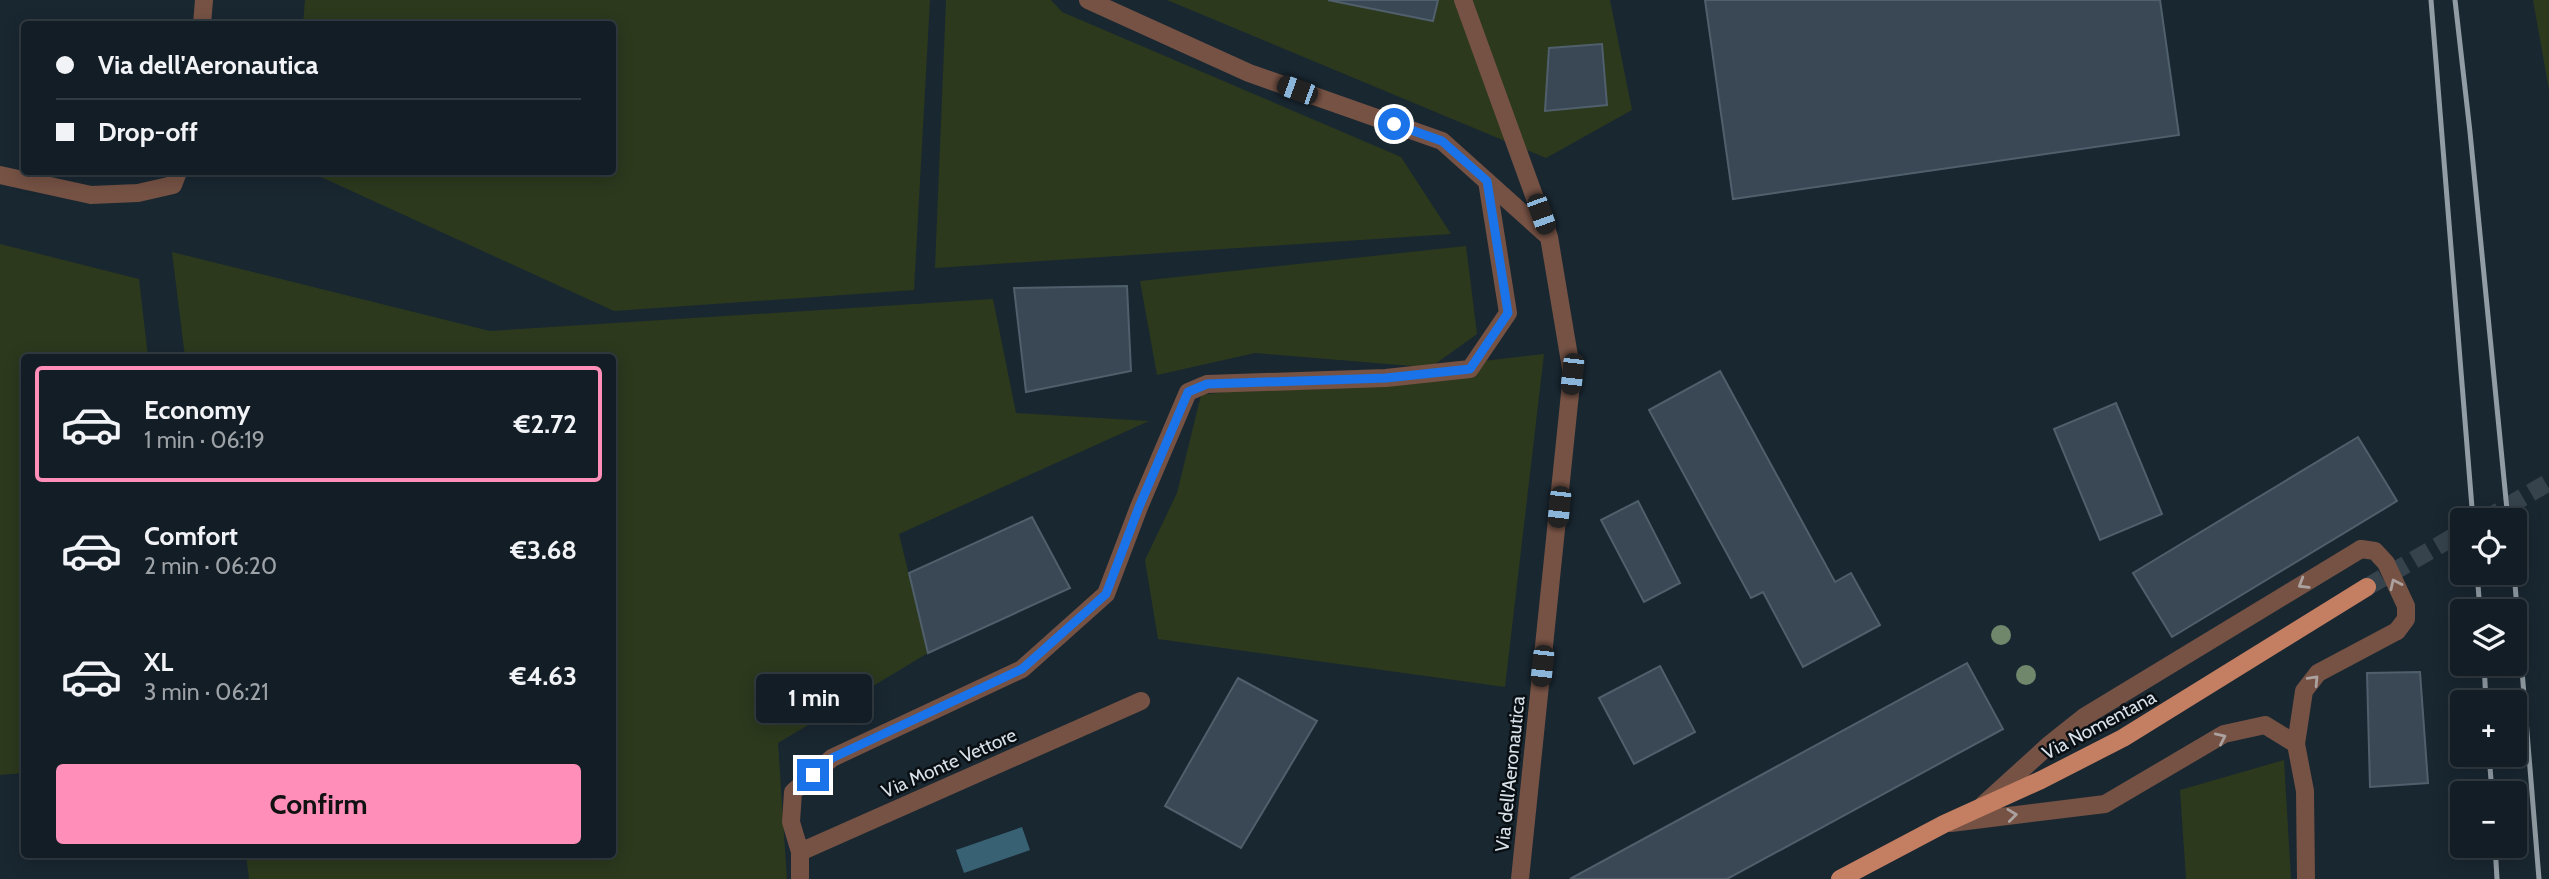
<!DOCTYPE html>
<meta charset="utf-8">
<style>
:root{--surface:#131d25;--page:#202a32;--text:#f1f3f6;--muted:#9da2a7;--line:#323b42;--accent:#ff8eb9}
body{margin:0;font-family:Cabin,sans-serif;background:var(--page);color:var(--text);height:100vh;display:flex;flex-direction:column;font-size:26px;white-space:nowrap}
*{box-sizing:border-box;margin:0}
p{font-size:23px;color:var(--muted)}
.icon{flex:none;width:38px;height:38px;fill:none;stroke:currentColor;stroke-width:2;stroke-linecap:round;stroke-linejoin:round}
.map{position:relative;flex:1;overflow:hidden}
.drawer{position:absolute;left:21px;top:354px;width:595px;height:504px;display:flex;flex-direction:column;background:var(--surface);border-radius:7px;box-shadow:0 4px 18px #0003,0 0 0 2px var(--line)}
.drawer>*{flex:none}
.hud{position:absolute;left:21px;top:21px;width:595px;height:154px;border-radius:7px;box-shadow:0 4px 18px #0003,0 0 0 2px var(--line);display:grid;align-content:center;height:154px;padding:0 35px;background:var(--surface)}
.buttons{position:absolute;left:2450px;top:508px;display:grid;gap:14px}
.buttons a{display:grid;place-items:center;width:77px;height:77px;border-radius:7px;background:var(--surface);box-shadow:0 4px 18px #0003,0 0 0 2px var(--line);font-size:35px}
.end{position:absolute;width:32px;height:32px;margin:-16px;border:9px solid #1a73e8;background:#fff;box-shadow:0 0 0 4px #fff}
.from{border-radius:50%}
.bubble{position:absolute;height:49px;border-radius:7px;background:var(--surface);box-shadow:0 4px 18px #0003,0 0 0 2px var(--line);font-size:23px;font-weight:700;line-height:49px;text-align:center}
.car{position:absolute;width:21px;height:42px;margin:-21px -10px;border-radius:9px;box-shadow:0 0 5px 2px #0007;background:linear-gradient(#222 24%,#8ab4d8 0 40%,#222 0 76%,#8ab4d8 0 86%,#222 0)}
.hud b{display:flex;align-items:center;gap:24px;height:66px;font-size:26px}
.hud b+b{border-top:2px solid var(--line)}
.hud i{width:18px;height:18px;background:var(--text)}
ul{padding:12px 0 0;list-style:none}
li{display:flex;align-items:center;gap:21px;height:116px;margin:0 14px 10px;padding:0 21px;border:4px solid transparent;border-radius:7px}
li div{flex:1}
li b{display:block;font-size:26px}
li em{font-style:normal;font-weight:700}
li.current{border-color:var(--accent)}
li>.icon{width:63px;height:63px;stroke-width:1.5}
.primary-button{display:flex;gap:14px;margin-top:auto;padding:14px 35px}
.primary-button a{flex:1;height:80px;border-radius:7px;background:var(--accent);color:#111;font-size:28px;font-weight:700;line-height:80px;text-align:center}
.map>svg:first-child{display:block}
.green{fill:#2c391d}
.water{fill:#396174}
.building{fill:#394854;stroke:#505f6c;stroke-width:2}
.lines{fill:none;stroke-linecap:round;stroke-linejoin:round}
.major-tunnel{stroke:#36434d;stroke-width:18;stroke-dasharray:18 9;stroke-linecap:butt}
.minor{stroke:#755244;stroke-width:18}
.major{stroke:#c47e61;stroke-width:18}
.rail{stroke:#919ca4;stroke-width:5}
.minor-bridge{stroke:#755244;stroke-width:18}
.tree{fill:#70876b}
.oneway{stroke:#aba19f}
.route{stroke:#1a73e8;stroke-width:9}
.labels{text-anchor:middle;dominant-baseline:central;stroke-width:5;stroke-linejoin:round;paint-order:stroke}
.street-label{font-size:19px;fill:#d8e1e9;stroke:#090f13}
</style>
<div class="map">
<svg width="2549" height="879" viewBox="0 0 2549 879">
<rect width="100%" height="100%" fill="#192731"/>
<!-- green -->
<path class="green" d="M305,0h625l-16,290 -300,21 -304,-139h302v-148h-309z
M946,0h105l11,12 339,145 50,77 -516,34z
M1167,0h443l22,110 -86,48z
M2533,0h16v90z
M0,244l139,35 9,78h-124v416l-24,2z
M1466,246l11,88 -46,33 113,-13 -39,333 -347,-48 -13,-79 32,-67 24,-98 223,-28 -169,-14 -98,22 -17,-94z
M172,252l318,79 503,-32 23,114 133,8 -250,113 29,119 -150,90 9,136h-538l-3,-25h366v-497h-427z
M2284,760l7,119h-105l-6,-89z"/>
<!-- water -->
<path class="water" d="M1022,827l8,23 -66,23 -8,-23z"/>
<!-- building -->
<path class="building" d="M1328,0h110l-5,21z
M1705,0h455l19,135 -446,64z
M1602,44l5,61 -62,6 4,-63z
M1127,286l4,85 -105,21 -12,-104z
M1720,371l115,211 16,-9 29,52 -77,42 -40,-75 -12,6 -102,-188z
M2116,403l46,111 -62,26 -46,-111z
M2358,437l39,64 -225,136 -39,-64z
M1638,501l42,82 -36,19 -43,-82z
M1032,517l38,71 -142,65 -19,-80z
M1967,663l36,66 -276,150h-157z
M1660,666l35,66 -61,32 -35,-66z
M2420,672l8,111 -58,4 -3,-114z
M1238,678l79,43 -76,127 -76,-42z"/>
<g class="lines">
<!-- major-tunnel -->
<path class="major-tunnel" d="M2484,520l65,-38
M2367,587l95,-55"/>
<!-- minor -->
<path class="minor" d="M1088,0l161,73 193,68 107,96 23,137 -52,505
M1463,0l85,234
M202,24l2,-24
M0,175l91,20 47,-2 35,-8 5,-13
M1983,805l67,-61 34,-27 277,-168
M1951,823l154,-19 119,-70 41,-9 31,19
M800,852l-9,-30 2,-30 39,-34 190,-89 84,-75 33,-87 49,-115 19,-8 179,-6 84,-9 38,-56 -21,-132
M800,879v-27l341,-151
M2306,879l-1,-88 -9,-47 8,-53 14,-18 79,-42"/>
<!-- major -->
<path class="major" d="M1840,879l104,-55 97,-44 82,-42 244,-151"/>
<!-- rail -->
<path class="rail" d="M2431,0l42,520
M2455,0l15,132 38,388
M2477,572l3,39
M2514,572l25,307
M2484,663l2,39
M2489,754l3,39
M2495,845l2,34"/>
<!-- minor-bridge -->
<path class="minor-bridge" d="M2361,549l14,2 11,12 20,43v13l-9,12"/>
</g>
<!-- trees -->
<g class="tree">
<circle cx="2001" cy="635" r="10"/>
<circle cx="2026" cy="675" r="10"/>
</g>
<!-- one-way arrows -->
<defs><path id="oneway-chevron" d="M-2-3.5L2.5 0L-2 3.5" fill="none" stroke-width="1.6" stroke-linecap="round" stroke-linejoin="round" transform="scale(1.75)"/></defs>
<g class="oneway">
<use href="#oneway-chevron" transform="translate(2303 584) rotate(149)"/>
<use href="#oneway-chevron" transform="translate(2395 584) rotate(-115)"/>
<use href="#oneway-chevron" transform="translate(2314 680) rotate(-47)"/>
<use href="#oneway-chevron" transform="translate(2221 738) rotate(-25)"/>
<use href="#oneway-chevron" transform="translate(2012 815) rotate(-7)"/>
</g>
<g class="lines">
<!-- route -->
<path class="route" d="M813,775l19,-17 190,-89 84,-75 33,-87 49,-115 19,-8 179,-6 84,-9 38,-56 -21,-132 -45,-40 -48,-17"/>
</g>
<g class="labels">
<!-- street labels -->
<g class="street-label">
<text transform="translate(2099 725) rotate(-28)">Via Nomentana</text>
<text transform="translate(949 763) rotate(-24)">Via Monte Vettore</text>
<text transform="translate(1510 774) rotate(-84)">Via dell'Aeronautica</text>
</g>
</g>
</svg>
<div class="buttons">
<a><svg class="icon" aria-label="locate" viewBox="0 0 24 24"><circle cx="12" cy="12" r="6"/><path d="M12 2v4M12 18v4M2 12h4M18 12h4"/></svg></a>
<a><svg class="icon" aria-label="layers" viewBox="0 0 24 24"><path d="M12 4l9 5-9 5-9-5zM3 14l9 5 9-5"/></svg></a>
<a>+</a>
<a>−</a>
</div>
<i class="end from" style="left:1394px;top:124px"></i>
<i class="end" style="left:813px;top:775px"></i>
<div class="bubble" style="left:756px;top:674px;width:116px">1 min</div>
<i class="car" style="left:1297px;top:90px;rotate:290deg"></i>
<i class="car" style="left:1541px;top:214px;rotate:160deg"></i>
<i class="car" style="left:1572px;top:374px;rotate:186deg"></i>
<i class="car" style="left:1559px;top:507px;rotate:186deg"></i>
<i class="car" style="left:1542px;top:666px;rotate:186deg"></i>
<div class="hud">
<b><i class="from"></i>Via dell'Aeronautica</b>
<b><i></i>Drop-off</b>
</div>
<section class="drawer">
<ul>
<li class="current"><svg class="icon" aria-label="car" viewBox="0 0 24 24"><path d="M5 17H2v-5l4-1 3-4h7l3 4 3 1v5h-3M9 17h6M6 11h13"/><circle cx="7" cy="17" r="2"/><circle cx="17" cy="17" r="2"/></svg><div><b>Economy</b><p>1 min · 06:19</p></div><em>€2.72</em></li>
<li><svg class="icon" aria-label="car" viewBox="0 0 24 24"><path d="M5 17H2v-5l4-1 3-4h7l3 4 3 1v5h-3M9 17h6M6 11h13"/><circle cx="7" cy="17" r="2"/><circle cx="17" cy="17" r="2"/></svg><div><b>Comfort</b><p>2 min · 06:20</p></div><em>€3.68</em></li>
<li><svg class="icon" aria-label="car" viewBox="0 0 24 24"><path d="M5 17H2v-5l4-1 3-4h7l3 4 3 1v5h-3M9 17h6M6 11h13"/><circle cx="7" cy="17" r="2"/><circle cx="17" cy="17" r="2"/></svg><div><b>XL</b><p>3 min · 06:21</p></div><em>€4.63</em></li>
</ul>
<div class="primary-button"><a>Confirm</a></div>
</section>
</div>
